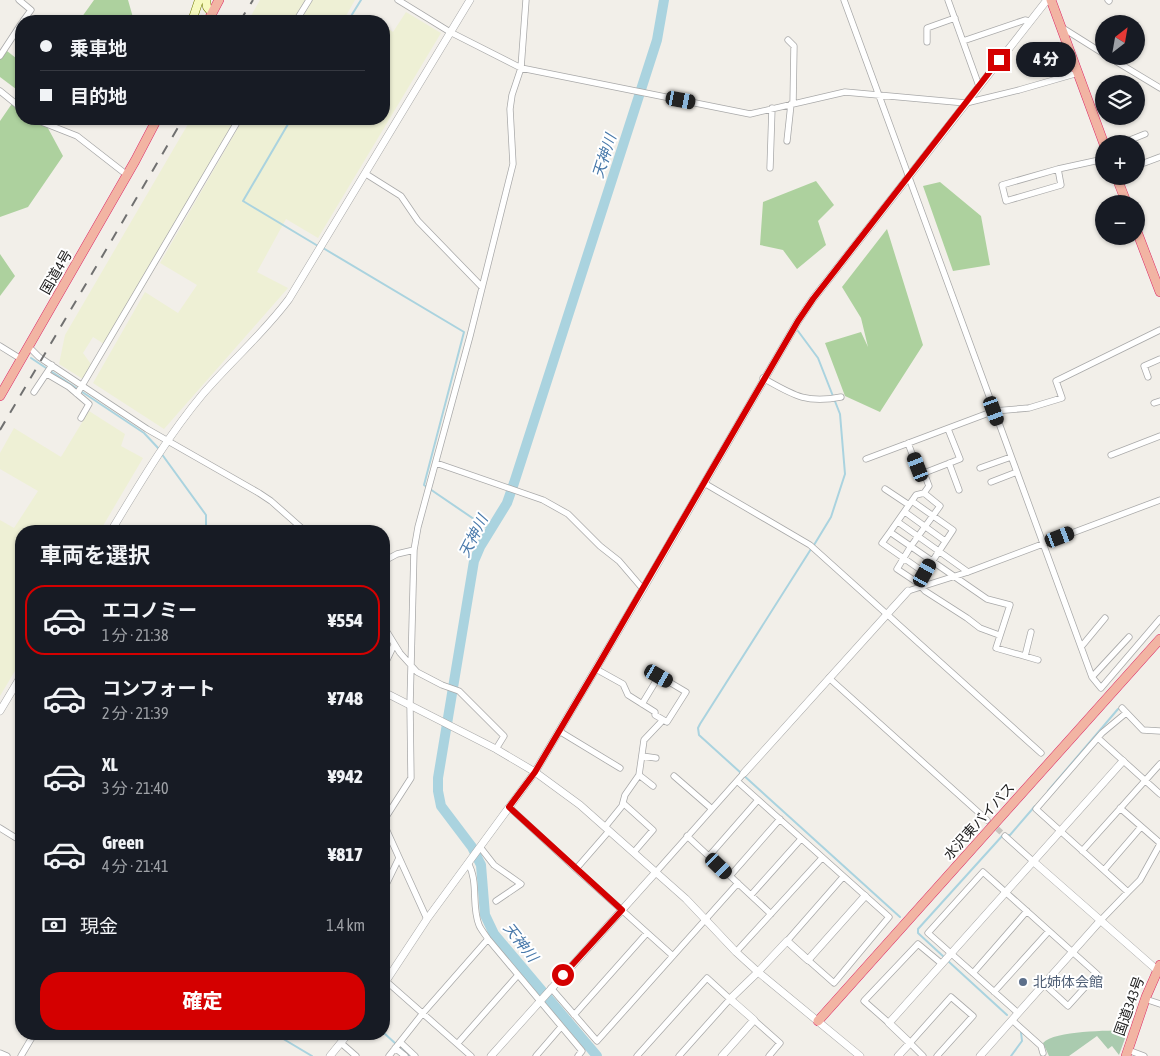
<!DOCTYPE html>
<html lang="ja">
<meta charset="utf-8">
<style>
:root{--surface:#171b24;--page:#242831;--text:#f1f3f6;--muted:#9ea1a6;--line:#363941;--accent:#d40000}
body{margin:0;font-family:"Asap Condensed","Noto Sans JP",sans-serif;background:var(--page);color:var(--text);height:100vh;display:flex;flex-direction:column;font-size:19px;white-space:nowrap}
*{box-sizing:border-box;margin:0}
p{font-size:16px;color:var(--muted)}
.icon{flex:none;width:28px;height:28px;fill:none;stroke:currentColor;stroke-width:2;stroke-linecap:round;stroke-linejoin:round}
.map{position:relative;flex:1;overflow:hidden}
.sheet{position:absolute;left:15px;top:525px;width:375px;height:515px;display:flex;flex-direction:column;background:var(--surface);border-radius:20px;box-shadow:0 1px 4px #0004}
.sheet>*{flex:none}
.guide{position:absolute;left:15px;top:15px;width:375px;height:110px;border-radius:20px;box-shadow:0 1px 4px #0004;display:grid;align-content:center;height:110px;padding:0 25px;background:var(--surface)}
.needle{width:32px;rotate:31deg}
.tools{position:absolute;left:1095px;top:15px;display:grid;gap:10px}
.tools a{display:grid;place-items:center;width:50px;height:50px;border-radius:50%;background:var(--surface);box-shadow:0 1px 4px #0004;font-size:25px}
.end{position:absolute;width:22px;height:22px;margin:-11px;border:6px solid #d40000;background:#fff;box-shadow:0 0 0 2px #fff}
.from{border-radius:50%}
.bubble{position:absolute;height:35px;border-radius:18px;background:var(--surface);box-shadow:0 1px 4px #0004;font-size:16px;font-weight:800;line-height:35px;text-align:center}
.car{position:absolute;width:15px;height:30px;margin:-15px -8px;border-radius:6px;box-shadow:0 0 4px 1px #0007;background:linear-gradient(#222 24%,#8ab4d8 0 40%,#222 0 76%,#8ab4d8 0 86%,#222 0)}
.guide b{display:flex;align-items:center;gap:18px;height:48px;font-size:19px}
.guide b+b{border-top:1px solid var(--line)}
.guide i{width:12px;height:12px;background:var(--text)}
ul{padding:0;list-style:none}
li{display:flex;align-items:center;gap:15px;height:70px;margin:0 10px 8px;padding:0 15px;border:2px solid transparent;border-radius:20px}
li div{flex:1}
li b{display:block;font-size:19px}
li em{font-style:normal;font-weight:800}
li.active{border-color:var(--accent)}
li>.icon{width:45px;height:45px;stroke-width:1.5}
h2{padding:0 25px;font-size:22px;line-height:60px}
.pay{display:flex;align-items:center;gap:12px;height:55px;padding:0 25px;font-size:19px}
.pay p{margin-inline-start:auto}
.button{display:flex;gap:10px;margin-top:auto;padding:10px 25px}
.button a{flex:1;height:58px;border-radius:20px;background:var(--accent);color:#fff;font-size:20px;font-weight:800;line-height:58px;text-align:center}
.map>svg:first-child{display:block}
.farmland{fill:#eef0d5}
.forest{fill:#add19e}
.cemetery{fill:#aacbaf}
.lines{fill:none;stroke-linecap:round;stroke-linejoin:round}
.stream{stroke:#aad3df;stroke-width:2}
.river{stroke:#aad3df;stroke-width:10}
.minor-tunnel{stroke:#c8c6c1;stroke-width:5.5;stroke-dasharray:5.5 3;stroke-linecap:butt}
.minor-casing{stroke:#a9a9a9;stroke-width:7}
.tertiary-casing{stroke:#a9a9a9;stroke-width:8}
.secondary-casing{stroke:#707d05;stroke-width:9}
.trunk-casing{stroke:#dc2a67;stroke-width:10}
.minor{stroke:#fff;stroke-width:5.5}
.tertiary{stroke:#fff;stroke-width:7}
.secondary{stroke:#f7fabf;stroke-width:8}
.trunk{stroke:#f2b4a3;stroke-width:9}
.rail{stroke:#707070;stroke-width:2;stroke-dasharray:10 10;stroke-linecap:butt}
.route{stroke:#d40000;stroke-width:6}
.service-dot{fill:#5c6f8a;stroke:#fff;stroke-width:2}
.labels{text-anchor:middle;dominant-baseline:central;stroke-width:4;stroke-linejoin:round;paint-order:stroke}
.street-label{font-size:14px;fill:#222;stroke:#fff}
.service-label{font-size:14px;fill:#4e5e75;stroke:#fff;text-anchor:start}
.water-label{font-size:15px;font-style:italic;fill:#4a7aab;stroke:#fff}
</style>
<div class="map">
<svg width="1160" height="1056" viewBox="0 0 1160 1056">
<rect width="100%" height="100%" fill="#f2efe9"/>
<!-- farmland -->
<path class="farmland" d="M260,0h47l-12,21h-47z
M311,0h44l-12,21h-44z
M406,12l35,21 -123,205 -32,-19 -29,53 31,16 -124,141 -71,-46 52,-91 33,21 19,-28 -37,-22 83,-144h141v-94l9,7z
M191,119h46l-133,225 -11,-7 -10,16 10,14 -7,14 -27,-17 6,-29z
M89,411l36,23 -4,12 22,12 -43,73h-79v130l-21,35v-176l14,8 24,-37 -38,-22v-16l14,-25 47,29z"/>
<!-- forest -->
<path class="forest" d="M94,0h34l6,21h-55z
M7,51l14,11v57h22l20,37 -35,51 -28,10v-96l20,-29 -20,-15v-20z
M816,181l18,24 -16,16 8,24 -29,24 -14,-19 -23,-5 3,-43z
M940,182l41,34 9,49 -37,6 -30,-85z
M887,229l36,116 -43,67 -35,-16 -20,-53 36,-11 7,15 -7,-29 -19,-31z
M0,254l15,22 -15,20z"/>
<!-- cemetery -->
<path class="cemetery" d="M1128,1030l-9,25 -7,-9 -4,3 -11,-13 -28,20h-20l-6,-13c12,-13 66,-12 85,-13z"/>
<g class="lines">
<!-- stream -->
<path class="stream" d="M348,21l13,-21
M291,119l-48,82 75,45
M323,248l141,84 -40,153 66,45
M798,331l20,27 22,56 5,60 -14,43 -17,28
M31,358l113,75 15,16
M161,453l45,62v16
M811,549l-111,175 -2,4 1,7 201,182
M1048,791l70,-82
M945,958l-27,-25v-4l85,-94h7l25,-29
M948,961l59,54
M384,1033l25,23
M275,1034l37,22
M1011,1056l11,-15 -1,-9"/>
<!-- river -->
<path class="river" d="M597,1056l-103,-122 -9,-19 -4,-50 -9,-18 -31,-41 -3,-15v-13l36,-217 6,-14 27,-44 7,-20 143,-443 7,-40"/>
<!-- minor-tunnel -->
<path class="minor-tunnel" d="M991,823l14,13"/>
<!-- minor casing -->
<g class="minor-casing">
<path id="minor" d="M19,0l12,10 -8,11
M398,0l52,32 71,36 229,46 95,-22 121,11 53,-13 59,-17
M844,0l248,677 9,11 59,-69
M948,0l31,86
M1108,0l1,1
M296,21l13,-21
M1061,27l43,27
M788,40l6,6 -1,58
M963,41l62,-21 4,1
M927,42v-14l28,-10
M0,56l21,-32
M1107,56l53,32
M0,91l21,17
M34,119l43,17 50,39
M787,141l4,-37
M1120,144l25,-10
M1136,166l24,-9
M770,168l2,-60
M1058,169l3,16 -55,16 -4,-16 56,-16 46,-10
M366,174l35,22 17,25 64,66
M0,346l21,13
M28,346l11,11 108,72 112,64 12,8 34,30
M47,374l22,13 20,17 -8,14
M1148,377l-4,-11 16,-7
M763,378c30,17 43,26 78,19
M34,392l18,-27
M77,394l162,-275
M1154,403l6,-2
M908,443l9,24 7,6 5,13 -5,7 -8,2 -26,37 97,67 23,6 -14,43 42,12
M1111,455l49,-19
M866,459l128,-48 35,-3 33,-10 -6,-17 104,-51
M436,463l107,37 25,14 32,32 19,15 24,28
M949,463l10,27
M980,468l31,-11
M924,473l36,-14 -12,-30
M991,482l26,-10
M704,483l106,62 231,208
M885,489l24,16
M912,501l41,29 -35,53 7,8 42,27 13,10 19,7
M905,512l40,29
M898,522l70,50
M890,532l-8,11 43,30
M384,561l13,-7 17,-4
M918,583l-21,-14 14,-23 29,-40 -16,-13
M908,591l60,-19 192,-72
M384,627l16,26 17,19 25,13 17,6 45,45 -8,13
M1081,647l24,-29
M1025,656l6,-24
M384,666l10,-21
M596,669l27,15 5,11 27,17v3l12,7 19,-30 -27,-16 -17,28
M1092,677l37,-40
M829,678l158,142
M1122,708l21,22 17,1
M1126,713l-24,20 -66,76 92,83 12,-12 20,-36
M559,731l61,37
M1098,738l62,56
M642,756l14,2
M639,775l14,11
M674,776l38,33
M737,781l152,136 -55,66 -26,-23
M623,803l30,27 -19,22
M509,807l67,62 97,87
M1120,808l40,35
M384,820l27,-42 -1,-73 4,-155 4,-23 52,-191 43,-172 -3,-55 2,-14 9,-27 5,-68
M384,821l3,10 40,88
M605,827l17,-21 3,-11 14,-20 5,-35 19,-20
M0,828l21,13
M687,836l84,78
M1005,836l29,26
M480,847l14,18 27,19 -25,17
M1082,851l78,-87
M709,856l49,-56
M468,863c11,19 3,42 11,62 2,5 6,9 9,14l94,112 -4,5
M576,869l33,-38
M1104,870l37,-43
M656,872l88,-99
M730,876l50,-57
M384,889l15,-31
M751,895l50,-56
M1100,921l28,-29
M787,941l56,-64
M736,952l86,-94
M973,973l54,-62
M386,981l85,75
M551,988l46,53 141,-158
M994,992l55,-61
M1145,999l15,5
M1018,1013l-90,-80 55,-61 114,102 -29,32 -24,-22
M574,1015l73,-82
M754,1020l26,23 -11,13
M1012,1020l29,26 2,7
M889,1023l-25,-22 54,-57 24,20
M400,1042l15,14
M341,1043l15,13
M458,1043l60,-68
M395,1048l10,8
M1128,1050l16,6
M0,1053l7,3
M21,1056l13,-22
M389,1056l34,-43 65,-74
M536,1056l25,-29
M637,1056l70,-78 23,21 -51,57
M923,1056l-13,-13 41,-46 22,19 -36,40"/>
</g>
<!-- tertiary casing -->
<g class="tertiary-casing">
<path id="tertiary" d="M111,531c28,-46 56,-94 91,-136 28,-33 61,-61 87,-96l181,-299
M384,692l112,57 39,23 45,33 106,94 50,53 22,20 102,84
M0,711l21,-35
M744,773l164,-182
M1034,862l123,108
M384,984l43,-65 108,-147 108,-183 155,-268 15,-22 234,-299
M330,1056l18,-22
M491,1056l165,-184
M722,1056l32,-36 -24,-21 28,-27 29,-31 21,19 57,-64
M898,1056l12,-13 -21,-20 234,-262
M980,1056l120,-135"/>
</g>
<!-- secondary casing -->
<g class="secondary-casing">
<path id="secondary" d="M206,0l1,7 5,6
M192,21l7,-21"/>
</g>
<!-- trunk casing -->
<g class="trunk-casing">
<path id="trunk" d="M1051,0l53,144
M208,21l11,-21
M1116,176l11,28
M1136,229l24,63
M0,396l135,-235 22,-42
M818,1021l342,-382
M1126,1056l20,-59 14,-32"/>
</g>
<!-- minor -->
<use href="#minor" class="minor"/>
<!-- tertiary -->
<use href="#tertiary" class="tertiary"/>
<!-- secondary -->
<use href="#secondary" class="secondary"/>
<!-- trunk -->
<use href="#trunk" class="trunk"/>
<!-- rail -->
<path class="rail" d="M240,21l13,-21
M0,430l183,-311"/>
</g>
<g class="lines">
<!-- route -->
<path class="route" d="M563,975l59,-65 -113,-103 26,-35 65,-110 198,-341 15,-22 186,-239"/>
</g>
<!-- markers -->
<circle class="service-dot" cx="1023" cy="982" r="5"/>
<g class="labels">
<!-- street labels -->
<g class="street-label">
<text transform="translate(56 272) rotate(-60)">国道4号</text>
<text transform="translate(979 821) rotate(-48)">水沢東バイパス</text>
<text transform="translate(1129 1006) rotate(-70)">国道343号</text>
</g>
<!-- service labels -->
<g class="service-label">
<text x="1033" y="982">北姉体会館</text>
</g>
<!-- water labels -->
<g class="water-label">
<text transform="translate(604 156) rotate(-72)">天神川</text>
<text transform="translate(473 536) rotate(-63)">天神川</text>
<text transform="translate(521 942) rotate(52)">天神川</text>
</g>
</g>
</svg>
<div class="tools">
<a><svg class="needle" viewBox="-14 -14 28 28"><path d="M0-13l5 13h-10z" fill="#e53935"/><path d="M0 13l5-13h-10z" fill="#9ea1a6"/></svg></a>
<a><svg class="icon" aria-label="layers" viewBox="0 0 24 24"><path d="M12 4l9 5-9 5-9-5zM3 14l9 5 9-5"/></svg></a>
<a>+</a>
<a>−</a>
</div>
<i class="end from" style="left:563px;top:975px"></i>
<i class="end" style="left:999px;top:60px"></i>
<div class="bubble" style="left:1016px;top:42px;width:60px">4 分</div>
<i class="car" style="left:681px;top:100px;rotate:101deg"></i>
<i class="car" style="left:994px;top:411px;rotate:160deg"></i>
<i class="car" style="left:918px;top:467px;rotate:339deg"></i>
<i class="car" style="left:1060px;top:537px;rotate:69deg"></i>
<i class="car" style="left:925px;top:573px;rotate:29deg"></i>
<i class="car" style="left:659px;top:676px;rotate:120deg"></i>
<i class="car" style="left:719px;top:866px;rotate:134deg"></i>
<div class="guide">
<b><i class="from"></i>乗車地</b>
<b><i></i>目的地</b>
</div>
<section class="sheet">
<h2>車両を選択</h2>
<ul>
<li class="active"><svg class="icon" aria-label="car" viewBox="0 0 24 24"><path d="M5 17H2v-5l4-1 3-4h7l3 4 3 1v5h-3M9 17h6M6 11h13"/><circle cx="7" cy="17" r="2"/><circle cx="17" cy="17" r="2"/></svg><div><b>エコノミー</b><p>1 分 · 21:38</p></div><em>¥554</em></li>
<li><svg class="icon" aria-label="car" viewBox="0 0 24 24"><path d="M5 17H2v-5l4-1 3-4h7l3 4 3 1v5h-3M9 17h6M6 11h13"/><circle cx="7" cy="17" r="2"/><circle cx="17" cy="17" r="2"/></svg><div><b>コンフォート</b><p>2 分 · 21:39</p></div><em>¥748</em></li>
<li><svg class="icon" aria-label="car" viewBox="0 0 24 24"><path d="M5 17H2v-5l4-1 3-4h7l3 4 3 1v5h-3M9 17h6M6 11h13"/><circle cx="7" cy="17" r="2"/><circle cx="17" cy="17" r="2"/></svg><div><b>XL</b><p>3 分 · 21:40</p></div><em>¥942</em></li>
<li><svg class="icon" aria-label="car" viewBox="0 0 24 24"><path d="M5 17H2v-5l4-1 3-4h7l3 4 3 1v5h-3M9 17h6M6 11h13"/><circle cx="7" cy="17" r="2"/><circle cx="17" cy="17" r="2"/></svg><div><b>Green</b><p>4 分 · 21:41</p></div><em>¥817</em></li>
</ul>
<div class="pay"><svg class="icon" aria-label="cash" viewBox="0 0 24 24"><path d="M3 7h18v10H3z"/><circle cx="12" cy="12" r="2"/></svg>現金<p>1.4 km</p></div>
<div class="button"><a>確定</a></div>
</section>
</div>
